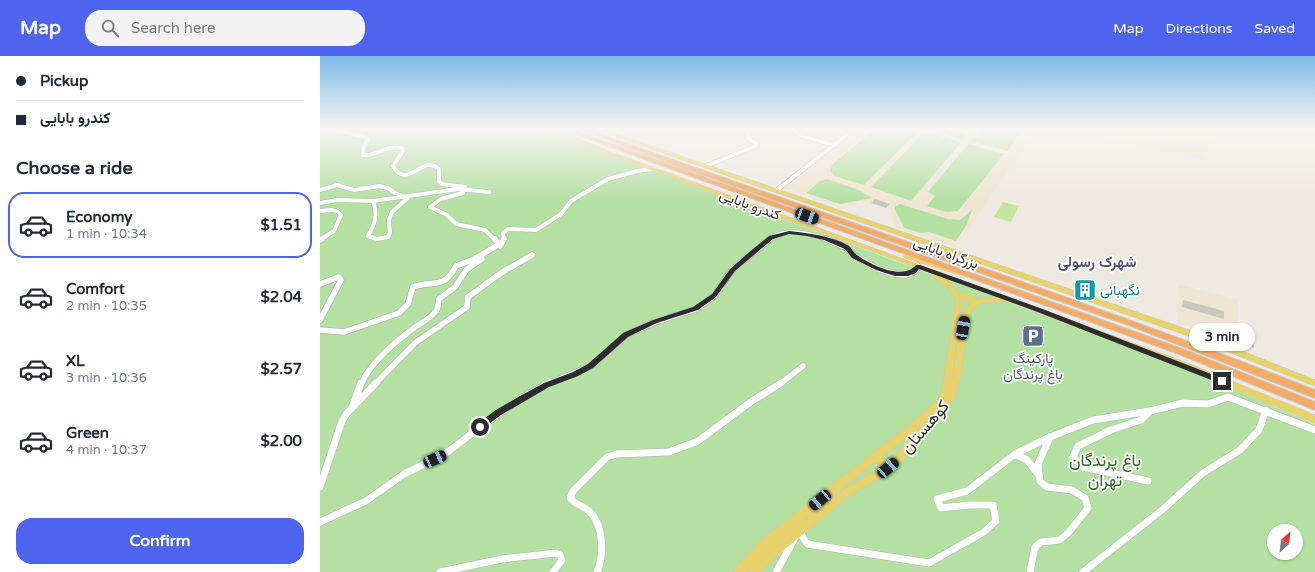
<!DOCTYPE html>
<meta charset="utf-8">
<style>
:root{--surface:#fff;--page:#f2f2f3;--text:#1f2937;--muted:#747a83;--line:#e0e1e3;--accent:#4e63ee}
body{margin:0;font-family:"Varela Round",Vazirmatn,sans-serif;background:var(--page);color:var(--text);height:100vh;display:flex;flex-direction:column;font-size:15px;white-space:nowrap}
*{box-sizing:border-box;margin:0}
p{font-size:13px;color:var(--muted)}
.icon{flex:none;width:22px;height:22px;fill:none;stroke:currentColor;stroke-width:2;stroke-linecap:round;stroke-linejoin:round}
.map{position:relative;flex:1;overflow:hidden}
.details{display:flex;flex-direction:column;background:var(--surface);width:320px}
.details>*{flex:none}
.hud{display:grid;align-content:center;height:88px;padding:0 16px;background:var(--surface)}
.needle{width:26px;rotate:27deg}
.buttons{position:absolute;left:947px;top:468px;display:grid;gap:8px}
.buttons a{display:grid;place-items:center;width:36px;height:36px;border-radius:50%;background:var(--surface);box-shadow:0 1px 3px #0004;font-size:20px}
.end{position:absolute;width:18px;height:18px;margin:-9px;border:5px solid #2d2d2d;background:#fff;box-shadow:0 0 0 2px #fff}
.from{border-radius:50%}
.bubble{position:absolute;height:28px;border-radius:14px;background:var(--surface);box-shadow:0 1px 3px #0004;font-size:13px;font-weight:700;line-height:28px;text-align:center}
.car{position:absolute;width:12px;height:24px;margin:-12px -6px;border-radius:5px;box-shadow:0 0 3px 1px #0007;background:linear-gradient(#222 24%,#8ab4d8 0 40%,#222 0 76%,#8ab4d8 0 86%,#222 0)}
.hud b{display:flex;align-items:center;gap:14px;height:38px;font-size:15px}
.hud b+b{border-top:1px solid var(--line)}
.hud i{width:10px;height:10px;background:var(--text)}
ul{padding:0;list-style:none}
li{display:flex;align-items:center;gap:12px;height:66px;margin:0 8px 6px;padding:0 8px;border:2px solid transparent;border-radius:16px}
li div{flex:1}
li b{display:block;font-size:15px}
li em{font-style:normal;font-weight:700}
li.current{border-color:var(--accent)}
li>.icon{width:36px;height:36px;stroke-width:1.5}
h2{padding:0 16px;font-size:18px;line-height:48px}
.primary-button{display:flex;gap:8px;margin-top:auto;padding:8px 16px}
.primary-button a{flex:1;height:46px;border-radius:16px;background:var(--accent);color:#fff;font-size:16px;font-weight:700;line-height:46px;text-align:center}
header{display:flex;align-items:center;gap:24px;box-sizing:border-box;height:56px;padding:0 20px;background:var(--accent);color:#fff}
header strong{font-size:19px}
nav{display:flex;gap:22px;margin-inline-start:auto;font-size:14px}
.search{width:280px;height:36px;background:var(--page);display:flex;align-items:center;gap:10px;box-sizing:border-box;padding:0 14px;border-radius:16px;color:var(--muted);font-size:15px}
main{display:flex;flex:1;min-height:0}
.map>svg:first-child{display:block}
.education{fill:#eee6d2}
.green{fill:#b4e0a2;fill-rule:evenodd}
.pitch{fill:#c4e69f}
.building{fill:#cac7bf}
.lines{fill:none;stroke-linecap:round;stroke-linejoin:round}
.minor-far2-casing{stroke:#b4b6bf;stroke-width:5}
.minor-far1-casing{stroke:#b4b6bf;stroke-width:7}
.minor-casing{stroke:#b4b6bf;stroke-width:8}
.major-casing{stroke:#c8c8c8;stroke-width:1}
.highway-casing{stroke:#c8c8c8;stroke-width:2}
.minor-far2{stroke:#fff;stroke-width:4}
.minor-far1{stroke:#fff;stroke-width:5.5}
.minor{stroke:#fff;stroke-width:7}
.major{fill:#e8d26c;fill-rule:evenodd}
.highway{fill:#f4ab66;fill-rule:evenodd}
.route{fill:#2d2d2d}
.labels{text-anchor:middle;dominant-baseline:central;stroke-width:3.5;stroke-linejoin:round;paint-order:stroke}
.street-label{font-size:14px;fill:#2d2d2d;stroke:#fff}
.culture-label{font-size:14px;fill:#0d838f;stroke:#fff;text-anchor:start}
.service-label{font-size:14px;fill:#4e5e75;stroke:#fff}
.neighbourhood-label{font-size:15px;font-weight:bold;fill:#50567c;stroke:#fff}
.near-street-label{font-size:17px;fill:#2d2d2d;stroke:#fff}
.near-park-label{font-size:17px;fill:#2b6720;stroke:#fff}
</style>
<header>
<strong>Map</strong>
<div class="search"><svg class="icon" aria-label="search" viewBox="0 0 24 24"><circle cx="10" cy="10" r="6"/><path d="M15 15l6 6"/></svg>Search here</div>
<nav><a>Map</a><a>Directions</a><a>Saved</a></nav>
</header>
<main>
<section class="details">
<div class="hud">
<b><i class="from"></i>Pickup</b>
<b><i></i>کندرو بابایی</b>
</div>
<h2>Choose a ride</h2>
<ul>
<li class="current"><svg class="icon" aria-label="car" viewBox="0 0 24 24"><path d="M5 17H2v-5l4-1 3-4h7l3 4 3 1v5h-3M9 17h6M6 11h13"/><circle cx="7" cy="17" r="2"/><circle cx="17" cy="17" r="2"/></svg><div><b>Economy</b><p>1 min · 10:34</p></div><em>$1.51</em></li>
<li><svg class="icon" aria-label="car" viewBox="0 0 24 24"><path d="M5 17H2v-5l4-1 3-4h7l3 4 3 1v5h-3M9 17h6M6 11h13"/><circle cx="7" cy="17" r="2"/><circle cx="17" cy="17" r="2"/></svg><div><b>Comfort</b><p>2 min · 10:35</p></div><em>$2.04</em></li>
<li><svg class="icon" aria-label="car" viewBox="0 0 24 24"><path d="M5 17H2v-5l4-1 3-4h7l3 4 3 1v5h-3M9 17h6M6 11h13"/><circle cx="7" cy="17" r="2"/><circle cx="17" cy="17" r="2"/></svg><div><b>XL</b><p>3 min · 10:36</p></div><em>$2.57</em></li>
<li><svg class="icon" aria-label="car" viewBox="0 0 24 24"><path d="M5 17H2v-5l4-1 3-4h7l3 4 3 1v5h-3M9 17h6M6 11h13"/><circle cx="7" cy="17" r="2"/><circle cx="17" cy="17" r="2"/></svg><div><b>Green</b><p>4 min · 10:37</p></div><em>$2.00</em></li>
</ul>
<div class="primary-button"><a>Confirm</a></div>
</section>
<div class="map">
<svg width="995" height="516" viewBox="0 0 995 516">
<rect width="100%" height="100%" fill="#eee9e1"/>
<!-- education -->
<path class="education" d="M536,73h181l-81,118 -60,-18 -6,-19 -22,-10 -27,7 -56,-19z
M743,73h156l-15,31z
M858,228l60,16v26l-33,5 -28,-8z"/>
<!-- green -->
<path class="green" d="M0,73h220l388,144 11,4 -6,-4 68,26h-1l178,67 137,58v148h-995zM954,475h22v22h-22z
M226,73h15l51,24z
M555,73h36l7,2 -54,54 -30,-9 -4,-6 3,-6z
M608,73c12,0 31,-5 37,9l-2,2z
M663,73h40l-16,22 -37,-10z
M604,76l36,10v2l-49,57 -40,-14z
M648,88l36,10 -46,57 -12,1 -19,-6 8,-10 -7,-4z
M507,123l32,11 13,8 -32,6 -34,-11 14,-12z
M580,148l48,15 12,1 12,-10 -5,14 -11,17 -27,-9 -8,1 -17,-5 -10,-21z"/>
<!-- pitch -->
<path class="pitch" d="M683,146l16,4 -8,16 -17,-5z"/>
<!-- building -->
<path class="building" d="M555,143l15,5 -4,4 -15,-5z
M863,244l41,11v8l-42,-12z
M919,272l13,4 2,16 -15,-5z"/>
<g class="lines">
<!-- minor-far2 casing -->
<g class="minor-far2-casing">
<path id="minor-far2" d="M10,73l36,8 1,4 -3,5 -1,9c13,2 22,-10 39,-7l1,3 -10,15c10,19 23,2 35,-1l7,1 4,3v12l3,3 23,3 -2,6 -22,6 -11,8 17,8 9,9 29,6 10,10
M473,74l8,6 34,9
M386,110l50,-20v-3l-7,-4 -2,-7 5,-3
M0,134l17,-5 17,5 25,-4 9,2 7,5 13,5 -16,14 -3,8 1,13 -2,4 -11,2 -9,-3c7,-12 10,-22 5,-35
M457,134l77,-61
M0,147l17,-3 36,1 85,-12 31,3
M0,155c8,-1 16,-3 21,4l-7,16 -14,9
M184,184l-1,-7 5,-4 28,1 25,-16 10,-13 37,-22 29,-8 16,-2
M448,184c17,-13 42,-7 60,0"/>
</g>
<!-- minor-far1 casing -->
<g class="minor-far1-casing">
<path id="minor-far1" d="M175,183l5,7 4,-7
M506,183l21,9 7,8 24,13 17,5 11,1 8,-3 4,-6
M0,184l2,-1
M0,228l19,-7 2,3 -21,40
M0,274l24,2 55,-19 9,-9 5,-17c20,-7 31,3 43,-21l18,-7 24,-14
M41,328c11,-23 33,-41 53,-56 7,-5 17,-10 22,-17 3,-4 2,-8 3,-12l16,-12 12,-18 15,-10
M55,328l40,-41 52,-36 1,-10 33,-24 31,-18
M228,328l43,-18 35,-31 29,-13 41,-13 18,-13 18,-26 38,-31
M460,328l23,-18"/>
</g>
<!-- minor casing -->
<g class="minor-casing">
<path id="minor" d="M33,349l8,-22
M695,398l12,6 11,14
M828,425l-65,-14 -10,-10 5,-11 33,-16 30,-10 9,-9
M0,431l22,-66 5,-8 29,-30
M0,466l46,-21 38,-27 41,-20 54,-41 23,-15 28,-15
M481,474l1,6 5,8 122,19 55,-31 12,-11 -3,-16h-24l-28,3 -4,-9 30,-8 48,-37 35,-17 43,-17 57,-9 33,-8 25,1 20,-7 87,33
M120,516l62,-13 54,-6 4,2 2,5 -9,12
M277,516c7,-16 7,-46 -7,-60 -6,-6 -15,-7 -20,-14l3,-7 34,-34 9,-3 53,-2 29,-11 54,-40 29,-18
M456,516l19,-34
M710,516l5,-25 6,-5 19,-2 9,-8 19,-24 -3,-10 -13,-8 -25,-3 -7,-6 -2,-17 12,-27
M763,516l79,-62 41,-37 37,-23 19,-20 7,-20"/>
</g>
<!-- major casing -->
<g class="major-casing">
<path id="major" d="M222,73h6l634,232 133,54v8l-139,-58 -169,-64 -3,1 -22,1 -8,5 -3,4 -2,5 -8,58 -6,22 -6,11 -48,54 -10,9 -42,25 -71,59 -17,17h-12l1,-4 20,-21 73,-57 38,-23 -6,-5 -106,86 -23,24h-12l1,-4 26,-28 148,-115 28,-25 4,-7 3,-15 12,-78 -8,-12 -14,-10 -1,-2 1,-2 -392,-144zM622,221l55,20 -11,1 -9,2c-3,-5 -12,-8 -18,-5l-7,-11zM644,243l6,2 -1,4 -8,12 -6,46 -4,21 11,-84zM620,351l-52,55 -6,-5 33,-26z
M268,73h5l10,7 -4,1z
M276,73h6l587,201 126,50v6l-132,-52 -587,-204z
M587,199l55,17 1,1 -3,2 -55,-17 -1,-1z"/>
</g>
<!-- highway casing -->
<g class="highway-casing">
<path id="highway" d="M245,73h6l614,221 130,52v8l-136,-56 -614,-224z
M260,73h7c242,88 488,167 728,261v8l-184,-72 -459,-162z"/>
</g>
<!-- minor-far2 -->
<use href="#minor-far2" class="minor-far2"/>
<!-- minor-far1 -->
<use href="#minor-far1" class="minor-far1"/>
<!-- minor -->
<use href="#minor" class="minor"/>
<!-- major -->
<use href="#major" class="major"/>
<!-- highway -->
<use href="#highway" class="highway"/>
</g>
<!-- sky -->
<linearGradient id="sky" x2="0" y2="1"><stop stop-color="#7dbbe8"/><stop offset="0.5" stop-color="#f7f5f2"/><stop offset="1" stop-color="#f7f5f2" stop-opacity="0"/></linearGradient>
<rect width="995" height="145" fill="url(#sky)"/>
<!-- route -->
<path class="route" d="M469,175c18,2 44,5 60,15 3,3 5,7 8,9 14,10 46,26 59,10h4l120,43 184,71 2,2 -4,3 -3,-1 -184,-72 -116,-42 -3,4 -8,3h-13l-19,-6 -24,-12 -7,-9 -21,-9 -17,-4 -18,-2 -16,5 -38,32 -19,26 -18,13 -41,13 -29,14 -35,31 -15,8 -29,11 -48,28 -19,14h-5v-5l19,-14 24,-14 24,-13 29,-11 15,-8 35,-31 30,-13 40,-13 19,-13 18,-25 17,-15 22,-18z"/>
<!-- icons -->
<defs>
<g id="building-square" transform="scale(1.15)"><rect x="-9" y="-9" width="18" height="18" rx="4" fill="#0f9aa8" stroke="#fff"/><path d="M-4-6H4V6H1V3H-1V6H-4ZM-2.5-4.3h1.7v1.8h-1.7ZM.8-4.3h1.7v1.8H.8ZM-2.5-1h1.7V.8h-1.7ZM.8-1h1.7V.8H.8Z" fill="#fff"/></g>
<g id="parking-square" transform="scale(1.15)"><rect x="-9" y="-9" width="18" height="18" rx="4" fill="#5c6f8a" stroke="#fff"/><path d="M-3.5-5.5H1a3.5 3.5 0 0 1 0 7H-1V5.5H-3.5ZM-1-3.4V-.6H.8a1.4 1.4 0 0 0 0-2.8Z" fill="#fff"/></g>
</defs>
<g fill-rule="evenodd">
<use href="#building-square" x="765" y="234"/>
<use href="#parking-square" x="713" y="280"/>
</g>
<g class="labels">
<!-- street labels -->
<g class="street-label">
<text transform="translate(430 149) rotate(20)">کندرو بابایی</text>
<text transform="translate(626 197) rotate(20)">بزرگراه بابایی</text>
</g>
<!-- culture labels -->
<g class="culture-label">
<text x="780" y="234">نگهبانی</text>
</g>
<!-- service labels -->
<g class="service-label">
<text x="713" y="302">پارکینگ<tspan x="713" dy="16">باغ پرندگان</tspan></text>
</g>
<!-- neighbourhood labels -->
<g class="neighbourhood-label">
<text x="777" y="206">شهرک رسولی</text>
</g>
<!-- near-street labels -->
<g class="near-street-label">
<text transform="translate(605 371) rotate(-49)">کوهستان</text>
</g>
<!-- near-park labels -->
<g class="near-park-label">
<text x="785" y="404">باغ پرندگان<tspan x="785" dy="20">تهران</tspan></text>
</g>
</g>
</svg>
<div class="buttons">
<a><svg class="needle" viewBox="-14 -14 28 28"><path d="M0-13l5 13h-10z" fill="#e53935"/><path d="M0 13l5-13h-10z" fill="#747a83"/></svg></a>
</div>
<i class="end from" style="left:160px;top:371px"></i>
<i class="end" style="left:902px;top:325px"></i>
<div class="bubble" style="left:869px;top:267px;width:66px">3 min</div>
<i class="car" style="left:487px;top:160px;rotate:110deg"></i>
<i class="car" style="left:643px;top:272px;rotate:10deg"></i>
<i class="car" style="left:115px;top:403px;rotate:66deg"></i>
<i class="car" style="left:568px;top:412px;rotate:49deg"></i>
<i class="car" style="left:500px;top:444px;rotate:230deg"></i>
</div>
</main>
